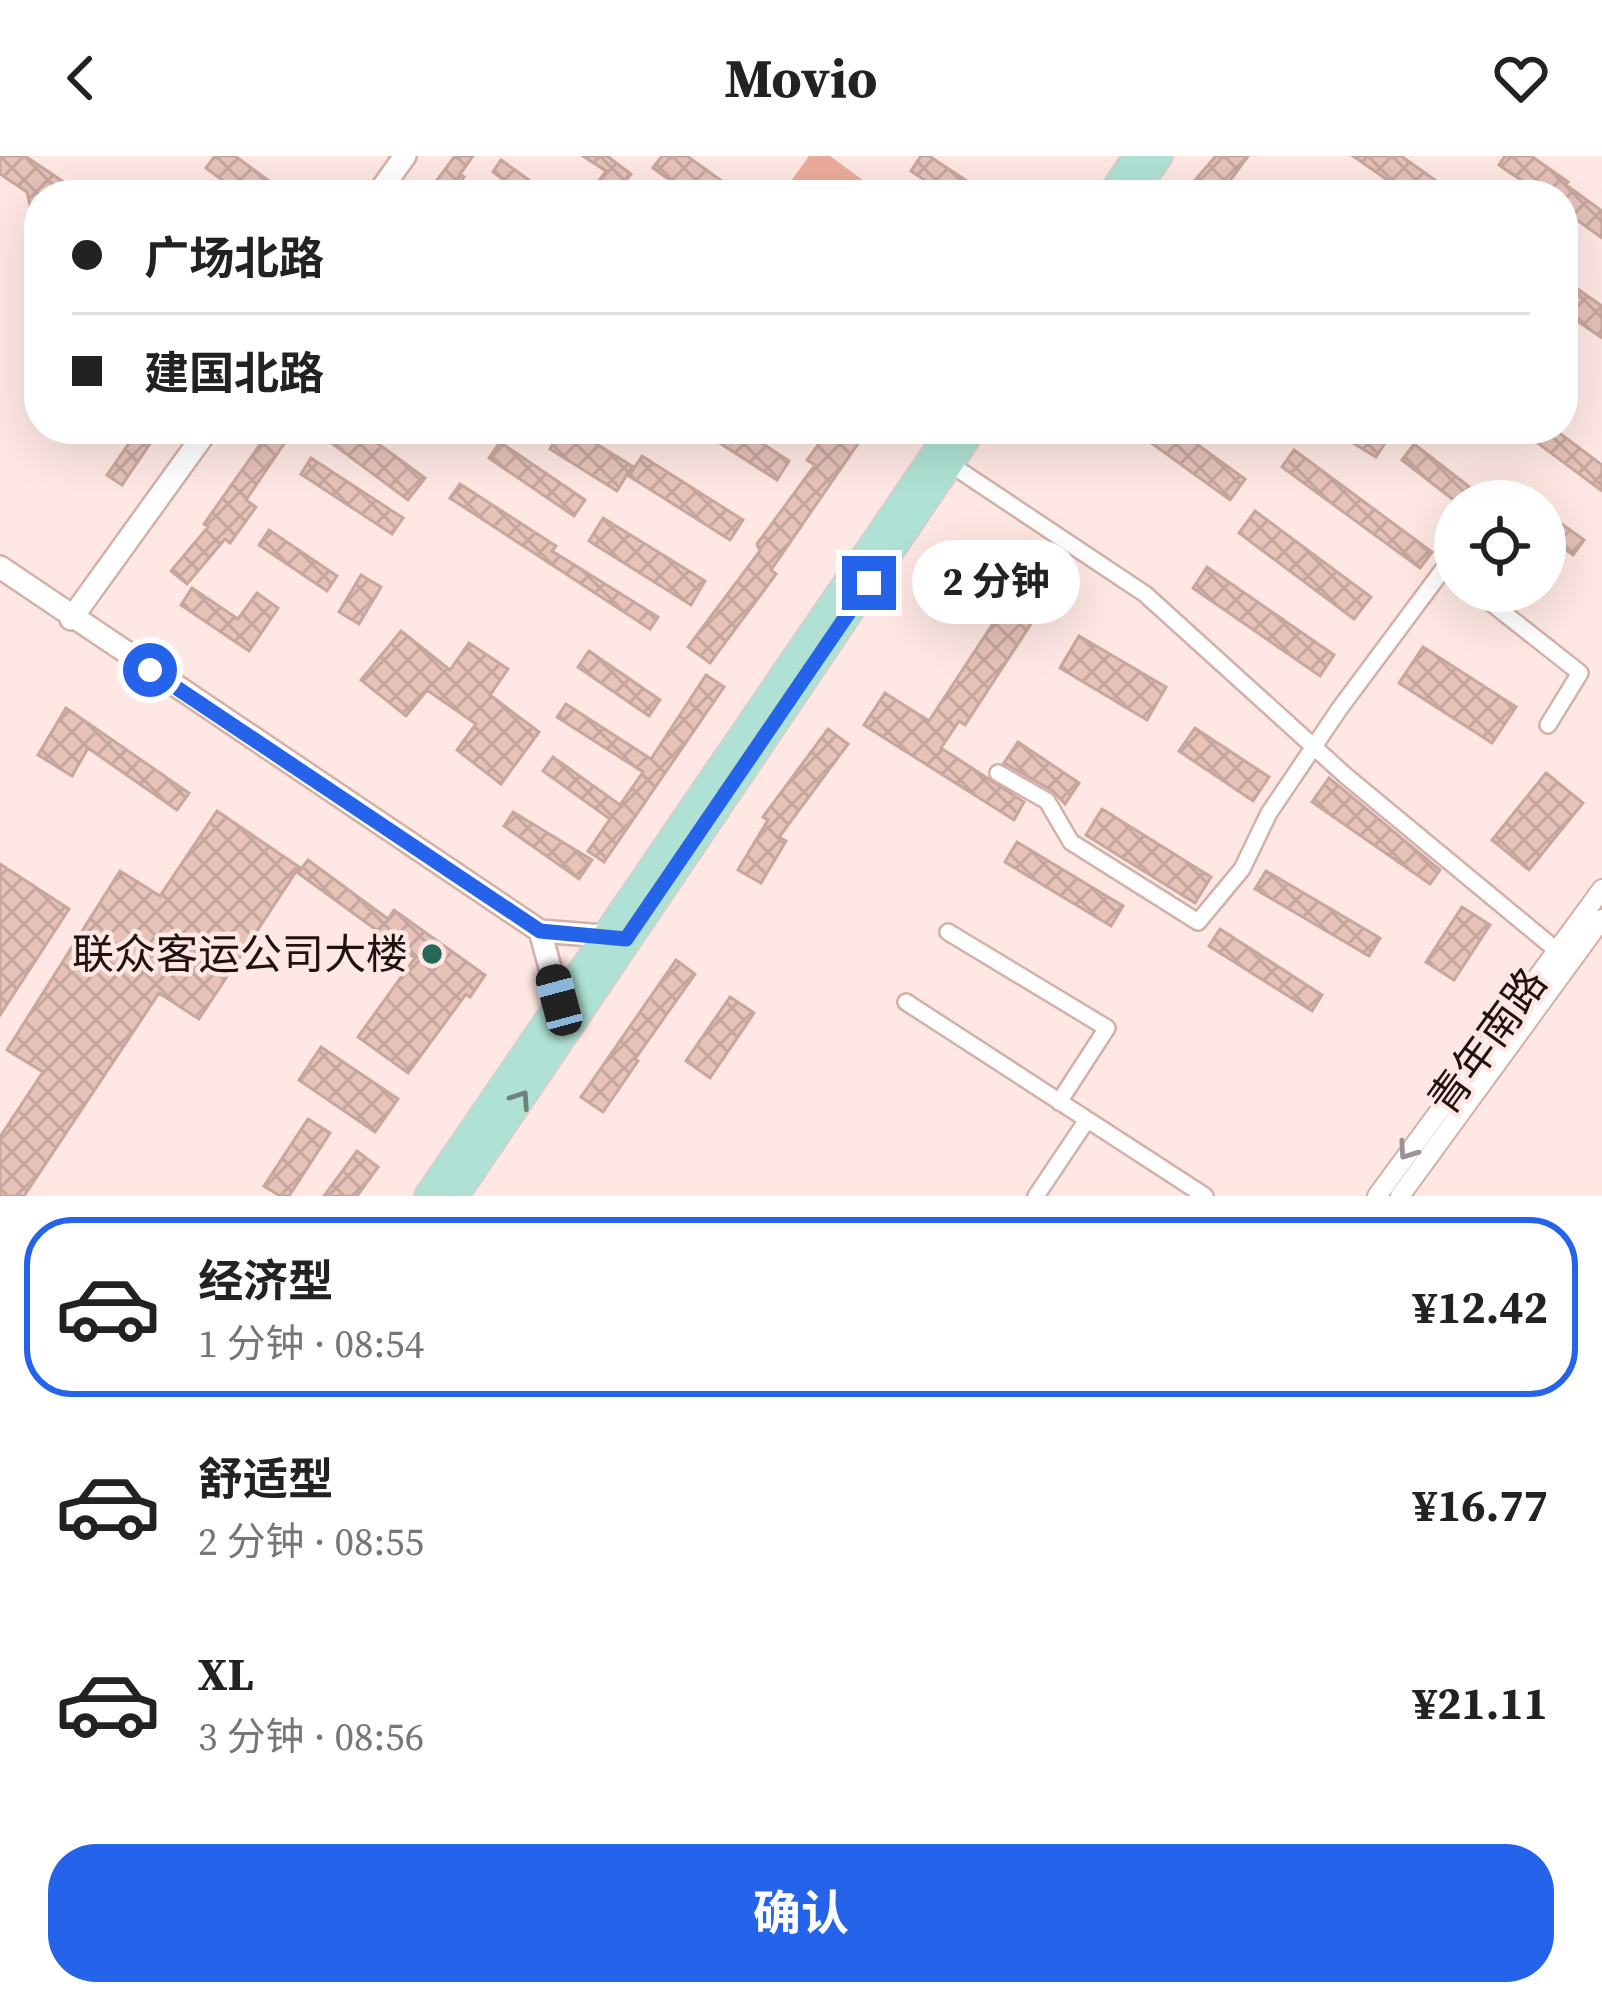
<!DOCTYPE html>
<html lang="zh">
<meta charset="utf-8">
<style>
:root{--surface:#fff;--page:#f2f2f2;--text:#222;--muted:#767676;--line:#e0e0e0;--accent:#2563eb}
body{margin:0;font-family:"Source Serif 4","Noto Sans SC",serif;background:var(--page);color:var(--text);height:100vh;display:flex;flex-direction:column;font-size:45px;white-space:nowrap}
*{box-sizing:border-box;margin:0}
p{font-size:39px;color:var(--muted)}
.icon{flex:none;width:66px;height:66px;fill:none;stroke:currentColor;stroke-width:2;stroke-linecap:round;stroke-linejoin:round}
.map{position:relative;height:1040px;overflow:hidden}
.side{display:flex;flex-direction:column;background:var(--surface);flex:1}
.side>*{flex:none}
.guide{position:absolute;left:24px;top:24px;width:1554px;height:264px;border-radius:48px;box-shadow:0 12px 48px #0002;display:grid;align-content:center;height:264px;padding:0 48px;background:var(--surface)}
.buttons{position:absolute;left:1434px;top:324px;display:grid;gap:24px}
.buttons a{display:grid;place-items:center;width:132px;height:132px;border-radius:50%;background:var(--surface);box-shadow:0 12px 48px #0002;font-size:60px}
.end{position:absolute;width:54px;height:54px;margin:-27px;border:15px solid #2563eb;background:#fff;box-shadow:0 0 0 6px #fff}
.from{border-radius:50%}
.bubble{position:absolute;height:84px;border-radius:42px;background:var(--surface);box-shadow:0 12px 48px #0002;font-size:39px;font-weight:700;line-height:84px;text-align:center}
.car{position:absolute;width:36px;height:72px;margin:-36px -18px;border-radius:15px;box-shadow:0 0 9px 3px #0007;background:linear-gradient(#222 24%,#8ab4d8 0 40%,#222 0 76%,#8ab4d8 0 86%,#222 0)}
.guide b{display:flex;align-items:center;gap:42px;height:114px;font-size:45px}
.guide b+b{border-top:3px solid var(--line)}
.guide i{width:30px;height:30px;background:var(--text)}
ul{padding:21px 0 0;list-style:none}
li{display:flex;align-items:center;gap:36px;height:180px;margin:0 24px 18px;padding:0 24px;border:6px solid transparent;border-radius:48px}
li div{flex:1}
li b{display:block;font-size:45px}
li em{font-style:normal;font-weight:700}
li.on{border-color:var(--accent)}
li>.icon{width:108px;height:108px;stroke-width:1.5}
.button{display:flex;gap:24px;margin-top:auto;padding:24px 48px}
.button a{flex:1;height:138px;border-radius:48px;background:var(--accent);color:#fff;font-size:48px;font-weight:700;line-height:138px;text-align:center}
header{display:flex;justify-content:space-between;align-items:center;height:156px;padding:0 48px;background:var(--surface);font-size:54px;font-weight:700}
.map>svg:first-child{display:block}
.garden{fill:#ecac9c}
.building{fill:url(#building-cross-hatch);stroke:#c9a69d;stroke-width:3}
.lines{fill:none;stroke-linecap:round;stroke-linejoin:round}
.minor-casing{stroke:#d3b0a8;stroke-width:20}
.tertiary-casing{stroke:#d3b0a8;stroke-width:22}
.secondary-casing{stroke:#d3b0a8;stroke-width:26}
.primary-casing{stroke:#d2d0cf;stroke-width:28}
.minor{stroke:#fff;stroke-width:15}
.tertiary{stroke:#fff;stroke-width:18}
.secondary{stroke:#fff;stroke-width:21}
.primary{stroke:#afe2d4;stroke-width:24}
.oneway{stroke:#6e847b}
.oneway2{stroke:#9a9493}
.route{stroke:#2563eb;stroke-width:15}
.poi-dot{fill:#266858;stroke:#ffe8e3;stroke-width:4.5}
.labels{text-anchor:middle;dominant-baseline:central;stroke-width:9;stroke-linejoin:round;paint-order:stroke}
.poi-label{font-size:42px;fill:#1f120f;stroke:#ffe8e3;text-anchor:end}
.street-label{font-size:42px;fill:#1f120f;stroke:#ffe8e3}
</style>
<header><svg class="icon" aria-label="back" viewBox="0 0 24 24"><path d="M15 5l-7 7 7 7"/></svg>Movio<svg class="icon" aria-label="heart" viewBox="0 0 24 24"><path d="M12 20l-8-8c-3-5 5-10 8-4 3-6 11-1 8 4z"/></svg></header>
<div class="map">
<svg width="1602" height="1040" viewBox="0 0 1602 1040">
<defs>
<pattern id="building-cross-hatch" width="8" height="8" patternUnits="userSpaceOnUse" patternTransform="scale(3)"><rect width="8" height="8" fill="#e6c2b9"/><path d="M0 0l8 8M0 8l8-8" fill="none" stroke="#c5a69e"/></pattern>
</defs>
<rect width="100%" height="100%" fill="#ffe8e3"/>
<!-- garden -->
<path class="garden" d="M809,0h21l53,39h-102z"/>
<!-- building -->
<path class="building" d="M0,0h25l58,39h-44v27l-5,1 -7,-31 -27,-18z
M215,0h20l53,39h-46l-36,-27z
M455,0h18l-13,18 4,3 -14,18h-24z
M583,0h24l24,18 -16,21h-14l-8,-6 13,-18z
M662,0h25l54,39h-51l-37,-27z
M921,0h8l59,39h-41l-36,-24z
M1216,0h32l-27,37 -10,-8 -4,7 4,3h-29z
M1353,0h48l55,39h-47z
M1505,0h26l37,26 -2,3 36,26v27l-39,-28v-15h-20l-44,-30z
M501,4l49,35h-26l-31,-23z
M1563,123l39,27v32l-39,-27z
M139,273h21l-38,56 -15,-10z
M271,273h23l-48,71 10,7 -26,36 -5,-4 -38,45 -16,-13 37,-44 -4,-3z
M327,273h31l67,49 -17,22 -86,-64z
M562,273h10l60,37 -15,25 -67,-42z
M698,273h42l49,32 -12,19z
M830,273h38l-97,141 5,4 -66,89 -22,-16 72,-96 -3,-7 58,-79 -8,-5z
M1132,273h44l69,50 -15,21z
M1330,273h64l-18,28z
M1544,273h10l48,36v26l-67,-50z
M500,286l85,58 -11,16 -85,-58z
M1414,288l58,45 -10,12h-7l-53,-41z
M1294,294l138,102 -12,16 -138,-101z
M642,300l101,64 -13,20 -101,-64z
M311,302l92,60 -11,16 -91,-60z
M460,328l96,62 -4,5 106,66 -8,12 -200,-131z
M1255,355l116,86 -17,22 -115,-86z
M1545,356l39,28 -11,15 -28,-20z
M603,362l102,63 -14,24 -102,-64z
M269,374l68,46 -10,15 -68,-46z
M1207,411l127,88 -14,21 -127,-88z
M361,419l20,12 -22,37 -20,-12z
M192,432l46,31 19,-26 21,15 -29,43 -68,-46z
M1015,434l27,17 -77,118 -6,-4 -18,27 83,54 -10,18 -150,-95 21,-32 44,28z
M401,475l49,39 19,-27 39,26 -18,26 49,37 -38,52 -44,-34 19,-26 -49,-34 -21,26 -45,-36z
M1079,480l87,51 -19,33 -87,-52z
M1423,491l93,60 -24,36 -93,-60z
M589,495l71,49 -11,16 -71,-49z
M706,519l18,12 -120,175 -16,-11 22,-32 -67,-48 10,-14 67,48 23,-33 -86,-55 9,-13 85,55z
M66,552l123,85 -12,17 -89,-62 -16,28 -34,-21z
M1195,572l74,49 -16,24 -74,-50z
M828,573l20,15 -69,93 7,4 -25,42 -23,-13 30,-50 -5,-3z
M1018,586l61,41 -14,21 -12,-13 -49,-28z
M1546,617l37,30 -54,67 -37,-30z
M1329,622l111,92 -10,14 -118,-82z
M1102,653l109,68 -16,26 -109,-68z
M217,655l82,56 -100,152 -40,-26 -135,203h-24v-59l43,-65 -36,-22 113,-179 40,25z
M513,656l79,48 -13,19 -75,-53z
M1017,686l106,64 -12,20 -106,-64z
M308,704l80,59 6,-9 91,65 -15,22 -4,-3 -58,79 -50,-36 57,-79 -117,-85z
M0,708l69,45 -69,106z
M1266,715l114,67 -11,18 -114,-67z
M1462,751l28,18 -36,55 -28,-18z
M1220,773l102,66 -10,16 -103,-65z
M676,804l19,14 -60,85 3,2 -35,51 -22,-15z
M730,841l24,16 -44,65 -24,-17z
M321,891l77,52 -23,33 -76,-52z
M308,963l22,14 -41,63h-9l-16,-10z
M357,995l21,16 -21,29h-33z"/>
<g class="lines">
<!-- minor casing -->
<g class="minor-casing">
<path id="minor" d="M950,308l195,130 201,182 209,173
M1476,435l104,82 -32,52
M998,617l49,28 24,41 127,80 44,-53 27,-56 71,-105 105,-141 10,8
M948,776l159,96 -48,74
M906,846l299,194
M1036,1040l51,-76"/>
</g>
<!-- tertiary casing -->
<g class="tertiary-casing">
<path id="tertiary" d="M1377,1040l225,-307
M1400,1040l202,-277"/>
</g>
<!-- secondary casing -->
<g class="secondary-casing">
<path id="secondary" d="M377,39l28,-39
M0,411l540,364
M71,463l137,-190
M540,775l22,80
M540,775l77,6"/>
</g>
<!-- primary casing -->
<g class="primary-casing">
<path id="primary" d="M1110,39l26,-39
M1133,39l27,-39
M427,1040l524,-767
M456,1040l518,-767"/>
</g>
<!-- minor -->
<use href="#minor" class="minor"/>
<!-- tertiary -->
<use href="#tertiary" class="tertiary"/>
<!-- secondary -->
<use href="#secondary" class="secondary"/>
<!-- primary -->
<use href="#primary" class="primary"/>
</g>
<!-- one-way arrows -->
<defs><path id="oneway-chevron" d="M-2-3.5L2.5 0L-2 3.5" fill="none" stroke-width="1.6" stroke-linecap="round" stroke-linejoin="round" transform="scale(3)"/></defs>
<use class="oneway" href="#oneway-chevron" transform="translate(521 943) rotate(-56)"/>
<use class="oneway2" href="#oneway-chevron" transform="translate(1407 995) rotate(125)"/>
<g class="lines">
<!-- route -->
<path class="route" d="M150,514l390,261 86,8 243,-356"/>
</g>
<!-- markers -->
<circle class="poi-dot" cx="432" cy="798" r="12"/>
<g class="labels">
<!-- poi labels -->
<g class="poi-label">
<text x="408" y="798">联众客运公司大楼</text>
</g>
<!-- street labels -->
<g class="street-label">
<text transform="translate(1487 885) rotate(-54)">青年南路</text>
</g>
</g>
</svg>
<div class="buttons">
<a><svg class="icon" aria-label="locate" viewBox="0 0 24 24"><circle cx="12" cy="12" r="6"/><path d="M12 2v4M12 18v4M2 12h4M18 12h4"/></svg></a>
</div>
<i class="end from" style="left:150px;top:514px"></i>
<i class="end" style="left:869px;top:427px"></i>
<div class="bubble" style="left:912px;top:384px;width:168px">2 分钟</div>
<i class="car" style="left:559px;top:844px;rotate:345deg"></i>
<div class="guide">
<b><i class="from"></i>广场北路</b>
<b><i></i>建国北路</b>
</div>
</div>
<section class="side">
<ul>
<li class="on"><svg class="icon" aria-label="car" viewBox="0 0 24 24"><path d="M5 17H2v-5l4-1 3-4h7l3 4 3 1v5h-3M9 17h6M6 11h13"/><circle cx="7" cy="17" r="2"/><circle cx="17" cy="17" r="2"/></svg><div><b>经济型</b><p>1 分钟 · 08:54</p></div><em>¥12.42</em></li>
<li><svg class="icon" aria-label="car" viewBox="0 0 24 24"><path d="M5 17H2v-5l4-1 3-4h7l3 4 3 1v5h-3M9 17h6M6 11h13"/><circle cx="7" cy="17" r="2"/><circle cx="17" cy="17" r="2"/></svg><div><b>舒适型</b><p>2 分钟 · 08:55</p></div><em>¥16.77</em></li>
<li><svg class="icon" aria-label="car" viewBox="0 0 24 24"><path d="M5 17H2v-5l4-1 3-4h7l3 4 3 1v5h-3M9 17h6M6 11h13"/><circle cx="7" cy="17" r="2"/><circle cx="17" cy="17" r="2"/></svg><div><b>XL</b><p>3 分钟 · 08:56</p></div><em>¥21.11</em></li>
</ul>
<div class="button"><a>确认</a></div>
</section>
